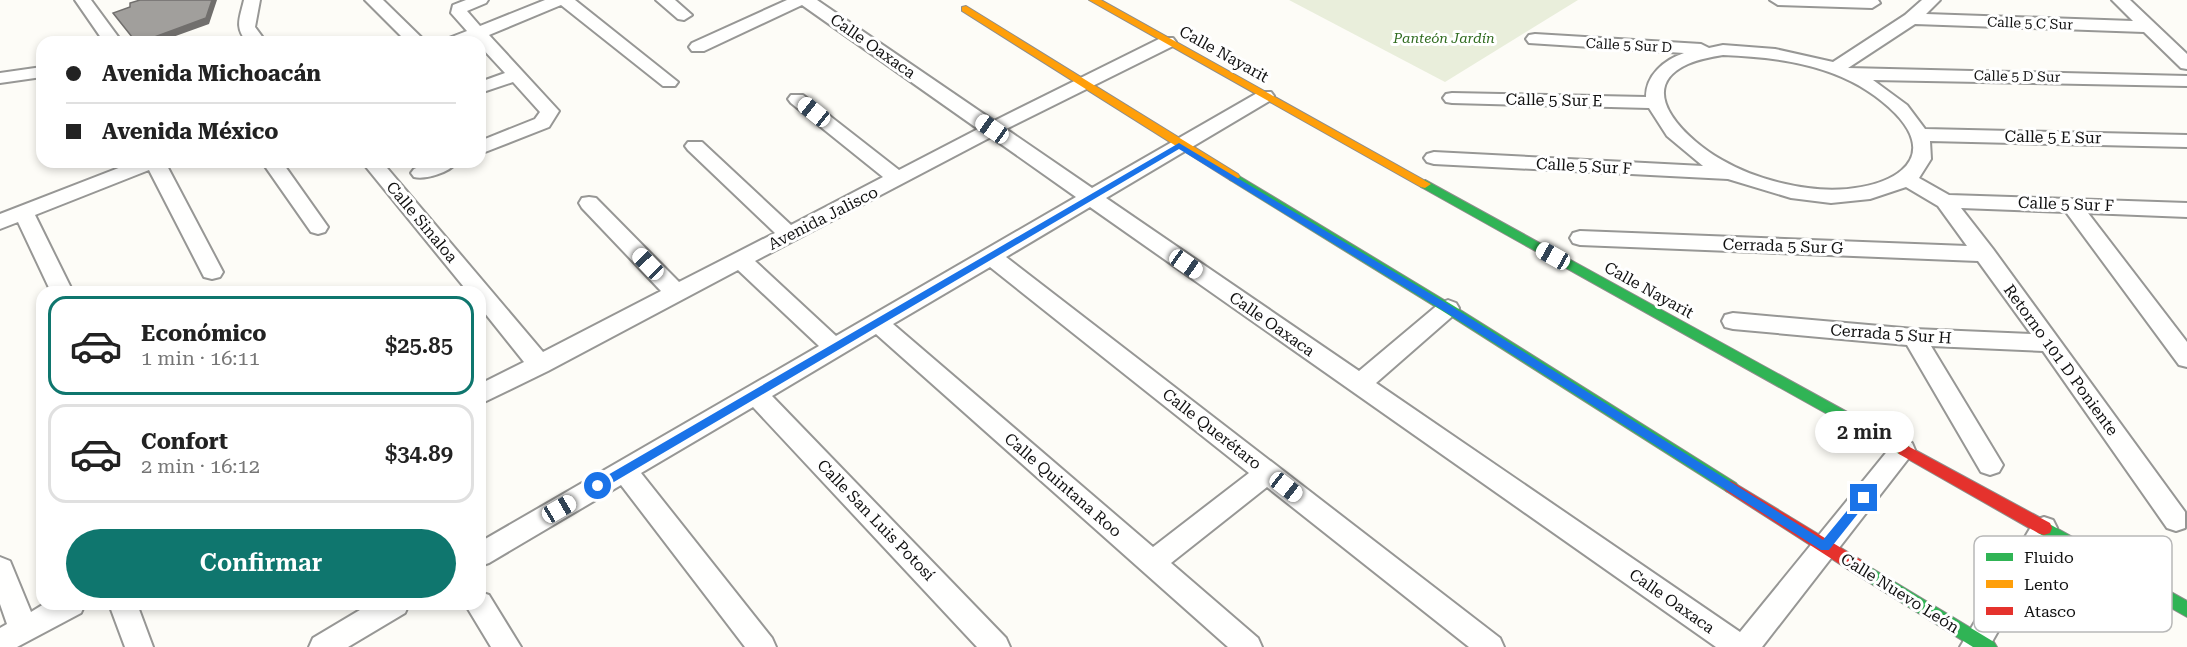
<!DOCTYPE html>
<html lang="es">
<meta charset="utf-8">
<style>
:root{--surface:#fff;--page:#f6f6f6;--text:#222;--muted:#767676;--line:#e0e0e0;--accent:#0f766e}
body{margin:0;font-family:"Roboto Serif",serif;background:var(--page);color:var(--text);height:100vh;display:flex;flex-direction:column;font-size:22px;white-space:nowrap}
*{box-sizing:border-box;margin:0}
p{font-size:20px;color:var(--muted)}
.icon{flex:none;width:33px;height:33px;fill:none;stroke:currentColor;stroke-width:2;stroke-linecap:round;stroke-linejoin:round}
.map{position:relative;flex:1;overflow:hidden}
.side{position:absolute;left:36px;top:286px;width:450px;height:324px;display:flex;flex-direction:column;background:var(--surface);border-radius:18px;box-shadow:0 3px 9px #0003}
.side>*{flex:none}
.top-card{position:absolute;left:36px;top:36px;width:450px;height:132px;border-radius:18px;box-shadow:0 3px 9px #0003;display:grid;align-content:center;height:132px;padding:0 30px;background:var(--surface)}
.end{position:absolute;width:27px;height:27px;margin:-14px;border:8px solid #1a73e8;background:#fff;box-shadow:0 0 0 3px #fff}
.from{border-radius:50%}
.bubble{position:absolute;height:42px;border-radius:21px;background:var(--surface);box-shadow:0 3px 9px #0003;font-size:20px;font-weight:600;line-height:42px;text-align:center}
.car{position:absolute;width:18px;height:36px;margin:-18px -9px;border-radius:8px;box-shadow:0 0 4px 2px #0007;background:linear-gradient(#fff 24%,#345 0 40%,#fff 0 76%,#345 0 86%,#fff 0)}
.top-card b{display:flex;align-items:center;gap:21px;height:57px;font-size:22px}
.top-card b+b{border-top:2px solid var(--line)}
.top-card i{width:15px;height:15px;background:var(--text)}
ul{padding:10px 0 0;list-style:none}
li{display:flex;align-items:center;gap:18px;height:99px;margin:0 12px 9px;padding:0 18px;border:3px solid var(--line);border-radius:18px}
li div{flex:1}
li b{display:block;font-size:22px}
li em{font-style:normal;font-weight:600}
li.on{border-color:var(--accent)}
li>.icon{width:54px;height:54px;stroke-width:1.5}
.cta{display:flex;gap:12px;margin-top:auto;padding:12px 30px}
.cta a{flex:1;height:69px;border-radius:36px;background:var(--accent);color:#fff;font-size:24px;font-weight:600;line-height:69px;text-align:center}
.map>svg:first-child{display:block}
.cemetery{fill:#e9eedb}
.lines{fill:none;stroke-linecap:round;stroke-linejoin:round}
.street-casing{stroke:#979795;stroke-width:4}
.fast-casing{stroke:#8e8d8b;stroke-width:2}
.slow-casing{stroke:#8e8d8b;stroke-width:2}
.jam-casing{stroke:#8e8d8b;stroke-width:2}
.street{fill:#fffffe;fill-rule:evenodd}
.fast{fill:#30b455;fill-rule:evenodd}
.slow{fill:#ff9f0a;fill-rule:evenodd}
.jam{fill:#e5322d;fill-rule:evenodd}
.shaded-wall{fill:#716f6d}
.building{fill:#a19f9c;stroke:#716f6d;stroke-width:1.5}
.route{fill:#1a73e8}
.labels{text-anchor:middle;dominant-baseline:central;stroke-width:6;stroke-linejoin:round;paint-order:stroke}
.far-street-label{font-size:14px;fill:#111;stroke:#fff}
.far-park-label{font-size:14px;font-style:italic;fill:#2f6b1f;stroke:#fff}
.street-label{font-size:16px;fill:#111;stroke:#fff}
.key{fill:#fff;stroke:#b8b8b8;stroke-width:1.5}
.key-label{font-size:16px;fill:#111}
</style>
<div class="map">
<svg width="2187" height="647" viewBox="0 0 2187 647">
<rect width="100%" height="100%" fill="#fdfcf7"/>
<!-- cemetery -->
<path class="cemetery" d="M1289,0h289l-133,82z"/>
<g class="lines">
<!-- street casing -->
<g class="street-casing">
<path id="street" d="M75,0h16l28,38 -3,4h-12z
M244,0h16l-5,27 11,15h-19c-13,-15 -7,-24 -3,-42z
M365,0h18l43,42h-19z
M466,0h22l-2,3 -19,8 13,15 65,-26h30l103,82 -3,4h-12l-102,-81 -72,30 70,76 -10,16 -69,27v-13l55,-22 5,-7 -27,-30 -33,11v-11l25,-9 -25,-27v-4l-5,-2 -29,2 3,-4 18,-7 -16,-18 2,-8z
M656,0h19l17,15 -8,5 -6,-1z
M787,0h30l177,121 167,-83h12l3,4 -3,4 -167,83 86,59 167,-96h12l3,4 -3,4 -165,98 253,173 81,-68 8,-3 8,3 3,5 -3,5 -80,70 364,249 154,-189 9,-3 9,3 3,7 -153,197h-46l-626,-440 -84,50 494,381 4,9h-35l-202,-160 -96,76 87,75 4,9h-34l-352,-313 -104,62 234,242 4,9h-33l-224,-240 -112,66 131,165 4,9h-31l-124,-162 -132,78 -9,3v-24l339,-196 -81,-76 -190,101 -68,33v-20l44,-22 -44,-55v-15h-12l-106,-130h20l161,190 118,-61 -79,-83 -3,-5 3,-5 7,-1 7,1 83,84 96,-49 -87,-83 -3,-4 3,-4h14l89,83 92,-48 -92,-74 -3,-4 3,-4h12l96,75 79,-41 -176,-124 -98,46h-12l-3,-4 3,-4zM991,137l85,60 -240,139 -81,-75zM990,267l259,206 -96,74 -260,-223z
M1770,0h108l2,3 -8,5 -94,-3z
M1922,0h18l-14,14 207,7 -21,-21h18l57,54v15l-6,-1 -37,-36 -229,-8 -67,44 339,8v10l-314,-6 34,25 18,24 262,6v12l-257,-6 1,18 -12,19 30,17 238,8v14l-99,-4 99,129v25l-8,-2 -113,-153 -105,-4 32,41 192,263v16l-9,3 -9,-3 -124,-177 -112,-5 72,119 -4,7 -9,3 -9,-3 -74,-127 -174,-16 -8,-2 -3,-6 3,-6 8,-2 181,16 117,5 -53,-73 -398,-16 -7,-2 -3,-5 3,-5 7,-2 387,15 -29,-40 -32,-19 -36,12 -39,4 -40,-5 -63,-19 -294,-15 -7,-2 -3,-4 3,-4 7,-2 269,14 -36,-30 -18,-28 -197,-5 -6,-1 -3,-4 3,-4 6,-1 194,4c0,-22 18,-37 38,-44l-155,-10 -3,-4 3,-4 6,-1 166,10 8,4 14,-3 52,4 58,13 72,-47zM1723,55c52,2 109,9 152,41 89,66 4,102 -67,92 -30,-4 -60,-13 -86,-28 -31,-17 -92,-70 -34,-96 11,-5 23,-7 35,-9z
M42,67v10l-42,6v-10z
M134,162h31l58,110 -3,5 -8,2 -8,-2 -55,-107 -114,45 38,77h-22l-33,-70 -18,7v-15z
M262,162h20l46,65 -3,5 -7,2 -7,-2z
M430,162h27c-7,10 -31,18 -43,15l-3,-4 3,-4z
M2044,517l9,3 4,8 -68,119h-29l75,-127z
M0,557l10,4 21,51 13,-8h41l-4,9 -64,34h-17v-19l7,-4 -7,-20z
M480,592l9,3 32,52h-30l-26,-43h15z
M109,604h28l16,43h-28z
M370,604h39l-4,9 -57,34h-39l4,-9z"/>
</g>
<!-- fast casing -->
<g class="fast-casing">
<path id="fast" d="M1234,173l220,133 282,177 3,4 -3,4 -5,2 -5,-2 -282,-179 -214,-132 -2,-3z
M1425,180l484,266 2,4 -2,4 -5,2 -5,-2 -478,-267 -2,-3z
M2044,521l143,80v16l-149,-84 -2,-5 2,-5z
M1855,558l139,84 3,5h-24l-124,-77 -2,-5 2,-5z"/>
</g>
<!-- slow casing -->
<g class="slow-casing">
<path id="slow" d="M1089,0h12l330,184 -6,4 -4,-1z
M966,6l272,168 2,3 -6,4 -4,-1 -268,-169v-4z"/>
</g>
<!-- jam casing -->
<g class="jam-casing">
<path id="jam" d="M1904,444l146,79 2,5 -2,5 -6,2 -6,-2 -139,-79 -2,-4 2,-4z
M1731,481l130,79 2,5 -2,5 -6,2 -6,-2 -123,-79 -3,-4 3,-4z"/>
</g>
<!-- street -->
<use href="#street" class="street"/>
<!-- fast -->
<use href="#fast" class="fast"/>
<!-- slow -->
<use href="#slow" class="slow"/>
<!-- jam -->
<use href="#jam" class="jam"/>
</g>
<!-- shaded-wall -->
<path class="shaded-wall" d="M212,0h5l-8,24 -50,18h-18z"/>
<!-- building -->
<path class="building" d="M140,0h72l-6,18 -65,24h-5l-23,-29 17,-6v-4z"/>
<!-- route -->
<path class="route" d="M1179,143l272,163 372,234 37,-45h8v6l-39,49h-8l-377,-239 -265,-162 -577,340h-8v-6z"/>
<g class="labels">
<!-- far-street labels -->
<g class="far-street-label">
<text transform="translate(2030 23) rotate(2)">Calle 5 C Sur</text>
<text transform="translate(1629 45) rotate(3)">Calle 5 Sur D</text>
<text transform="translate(2017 76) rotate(1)">Calle 5 D Sur</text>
</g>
<!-- far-park labels -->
<g class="far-park-label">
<text x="1444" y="38">Panteón Jardín</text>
</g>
<!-- street labels -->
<g class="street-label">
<text transform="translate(873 46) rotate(35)">Calle Oaxaca</text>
<text transform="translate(1224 54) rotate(29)">Calle Nayarit</text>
<text transform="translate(1554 100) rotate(1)">Calle 5 Sur E</text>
<text transform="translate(2053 137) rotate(1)">Calle 5 E Sur</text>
<text transform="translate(1584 166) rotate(3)">Calle 5 Sur F</text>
<text transform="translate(2066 204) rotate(2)">Calle 5 Sur F</text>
<text transform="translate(823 218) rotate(-27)">Avenida Jalisco</text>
<text transform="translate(422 222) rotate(50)">Calle Sinaloa</text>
<text transform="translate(1783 246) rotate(2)">Cerrada 5 Sur G</text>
<text transform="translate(1649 290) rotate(29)">Calle Nayarit</text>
<text transform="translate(1272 324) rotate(35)">Calle Oaxaca</text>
<text transform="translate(1891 334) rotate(4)">Cerrada 5 Sur H</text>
<text transform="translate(2061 360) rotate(54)">Retorno 101 D Poniente</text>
<text transform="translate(1212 429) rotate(38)">Calle Querétaro</text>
<text transform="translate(1063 485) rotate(41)">Calle Quintana Roo</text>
<text transform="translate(876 520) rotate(46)">Calle San Luis Potosí</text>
<text transform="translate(1900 593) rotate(32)">Calle Nuevo León</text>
<text transform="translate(1672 601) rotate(35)">Calle Oaxaca</text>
</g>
</g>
<!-- legend -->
<rect x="1974" y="536" width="198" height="96" rx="9" class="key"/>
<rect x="1986" y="553" width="27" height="8" fill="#30b455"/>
<rect x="1986" y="580" width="27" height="8" fill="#ff9f0a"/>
<rect x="1986" y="607" width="27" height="8" fill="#e5322d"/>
<g class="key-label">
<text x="2024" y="563">Fluido</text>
<text x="2024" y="590">Lento</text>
<text x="2024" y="617">Atasco</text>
</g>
</svg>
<i class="end from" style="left:598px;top:486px"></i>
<i class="end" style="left:1864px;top:498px"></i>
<div class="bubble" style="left:1815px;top:411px;width:99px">2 min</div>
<i class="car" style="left:814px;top:112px;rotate:309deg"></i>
<i class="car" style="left:992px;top:129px;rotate:305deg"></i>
<i class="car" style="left:1553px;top:256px;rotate:299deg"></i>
<i class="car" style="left:648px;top:264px;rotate:316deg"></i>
<i class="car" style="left:1186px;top:264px;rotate:125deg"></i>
<i class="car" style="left:1286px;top:487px;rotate:128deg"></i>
<i class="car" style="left:559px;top:509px;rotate:60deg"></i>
<div class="top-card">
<b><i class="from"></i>Avenida Michoacán</b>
<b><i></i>Avenida México</b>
</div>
<section class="side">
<ul>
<li class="on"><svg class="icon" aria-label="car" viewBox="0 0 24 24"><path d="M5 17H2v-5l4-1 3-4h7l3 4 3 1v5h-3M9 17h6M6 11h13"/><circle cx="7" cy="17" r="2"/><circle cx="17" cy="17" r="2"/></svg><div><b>Económico</b><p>1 min · 16:11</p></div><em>$25.85</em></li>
<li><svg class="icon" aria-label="car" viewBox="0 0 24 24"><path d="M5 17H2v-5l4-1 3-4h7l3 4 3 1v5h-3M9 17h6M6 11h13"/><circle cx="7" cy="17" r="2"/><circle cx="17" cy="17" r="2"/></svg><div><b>Confort</b><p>2 min · 16:12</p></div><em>$34.89</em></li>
</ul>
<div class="cta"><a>Confirmar</a></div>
</section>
</div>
